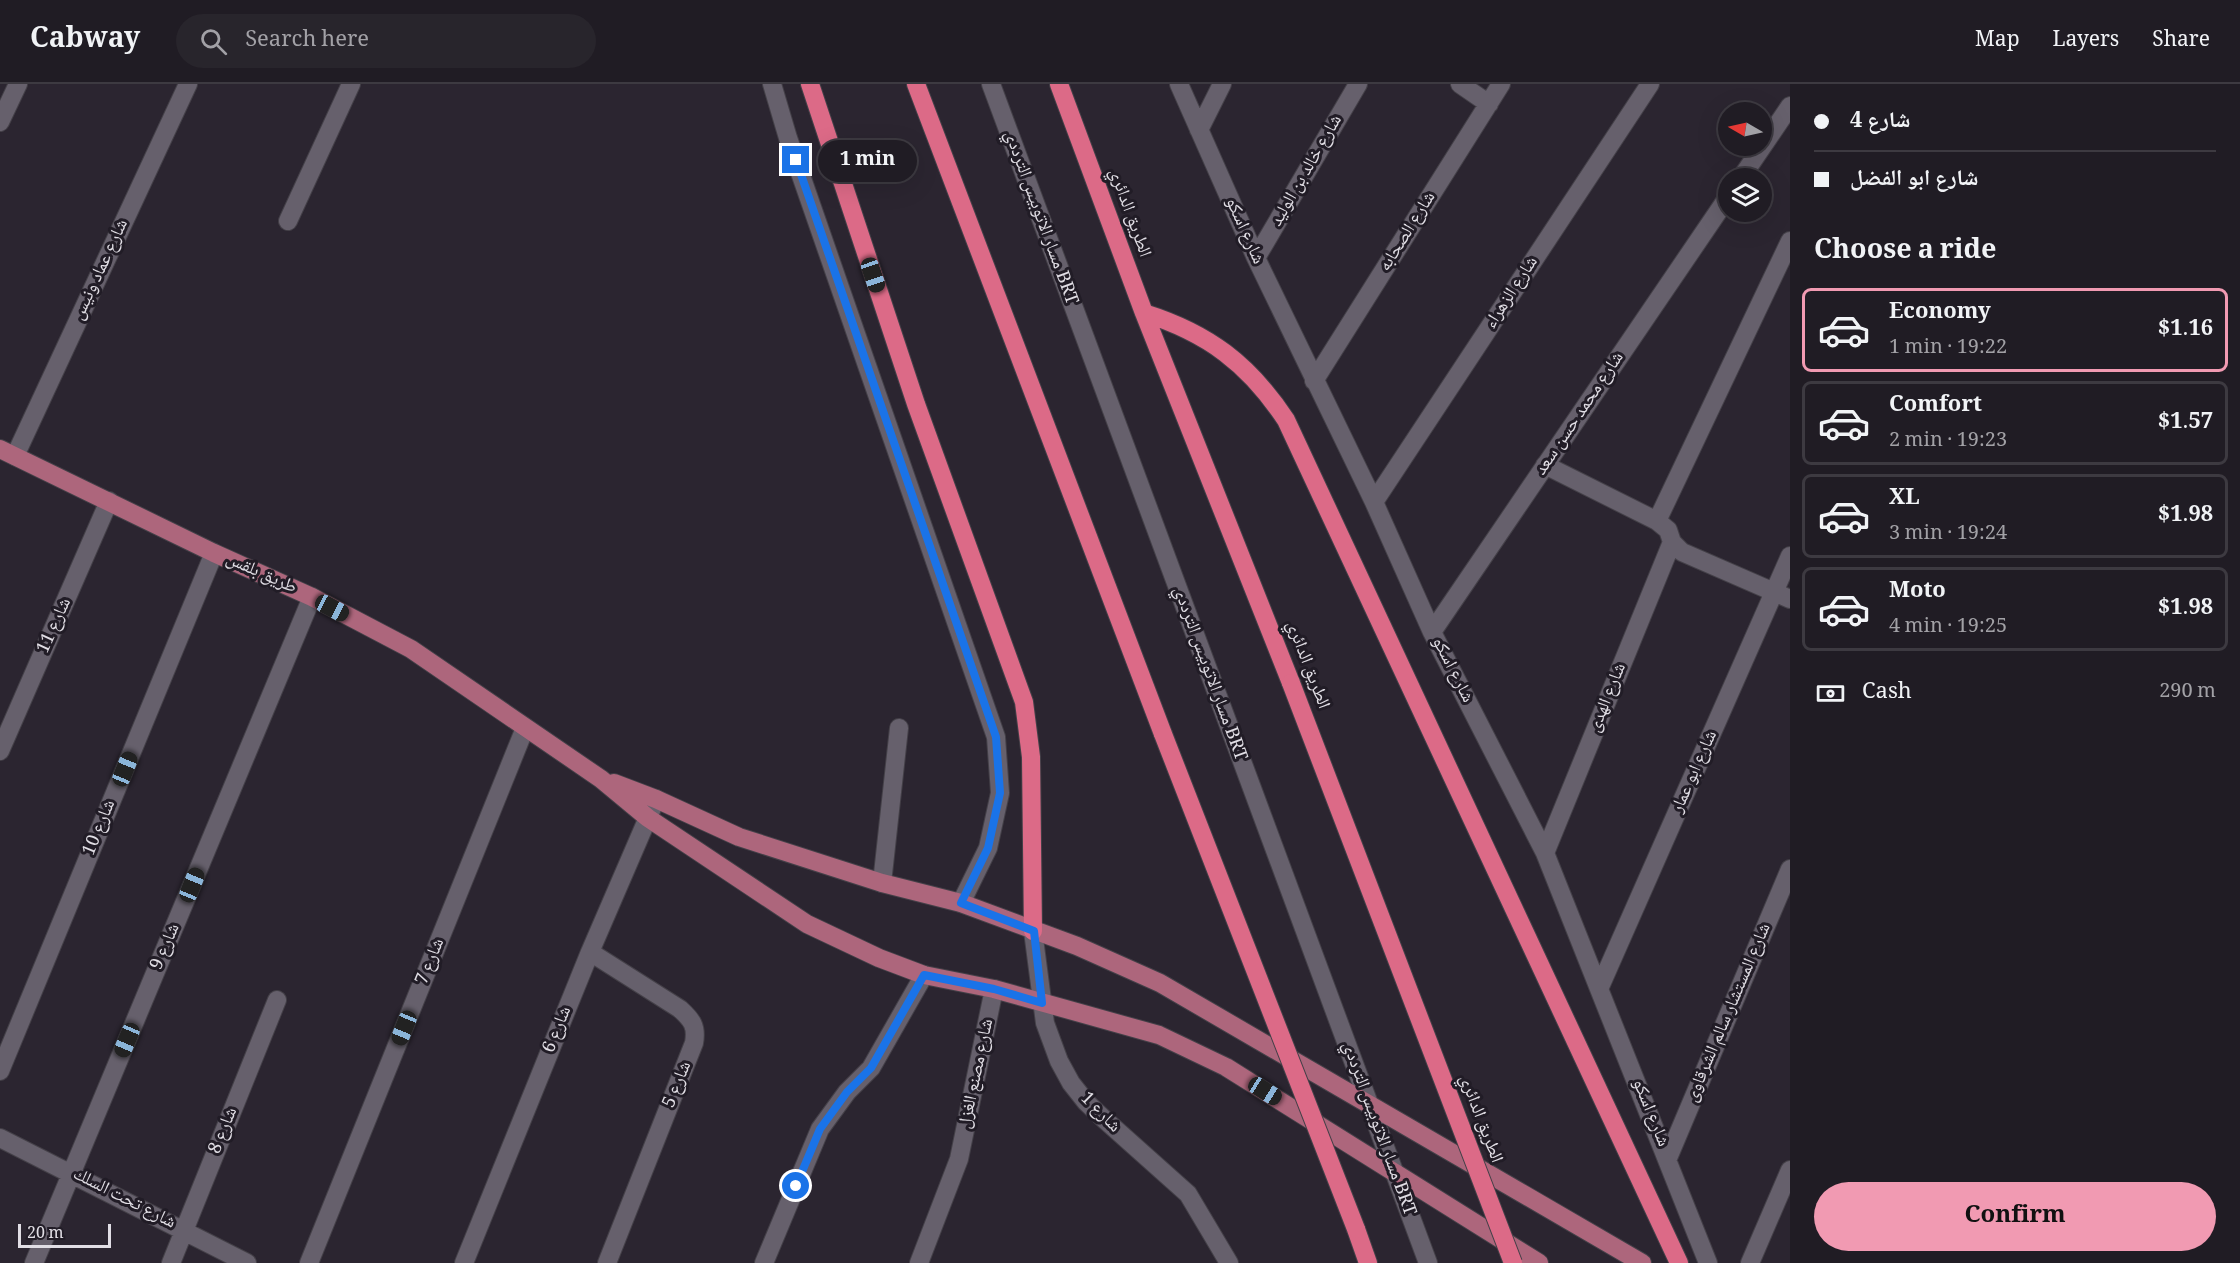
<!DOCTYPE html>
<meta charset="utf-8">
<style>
:root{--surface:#201c24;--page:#28252c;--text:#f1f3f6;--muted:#a2a1a6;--line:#3d3a41;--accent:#f19ab2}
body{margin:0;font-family:Georgia,"Noto Naskh Arabic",serif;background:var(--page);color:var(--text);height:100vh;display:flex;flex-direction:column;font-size:22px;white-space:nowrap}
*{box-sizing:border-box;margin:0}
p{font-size:20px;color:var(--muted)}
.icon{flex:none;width:33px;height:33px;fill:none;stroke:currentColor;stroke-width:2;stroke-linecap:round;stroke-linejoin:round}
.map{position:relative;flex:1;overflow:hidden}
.side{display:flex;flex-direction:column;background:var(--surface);width:450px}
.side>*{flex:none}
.top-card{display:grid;align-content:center;height:132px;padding:0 24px;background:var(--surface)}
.needle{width:39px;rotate:279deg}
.fabs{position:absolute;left:1718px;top:18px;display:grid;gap:12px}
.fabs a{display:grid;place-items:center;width:54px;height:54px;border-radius:50%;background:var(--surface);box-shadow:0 6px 24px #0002,0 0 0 2px var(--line);font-size:30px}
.scale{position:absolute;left:18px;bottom:15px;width:93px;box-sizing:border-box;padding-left:6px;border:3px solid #e1dee5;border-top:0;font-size:16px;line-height:21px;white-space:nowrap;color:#e1dee5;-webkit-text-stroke:4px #211c26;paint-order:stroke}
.end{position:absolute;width:27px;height:27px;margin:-14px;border:8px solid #1a73e8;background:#fff;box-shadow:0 0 0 3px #fff}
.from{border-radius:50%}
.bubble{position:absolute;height:42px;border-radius:21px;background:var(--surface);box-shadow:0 6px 24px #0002,0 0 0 2px var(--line);font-size:20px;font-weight:700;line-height:42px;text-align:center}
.car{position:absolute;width:18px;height:36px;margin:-18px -9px;border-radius:8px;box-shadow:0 0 4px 2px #0007;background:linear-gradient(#222 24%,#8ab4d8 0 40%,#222 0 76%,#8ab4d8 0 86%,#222 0)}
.top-card b{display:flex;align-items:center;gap:21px;height:57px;font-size:22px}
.top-card b+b{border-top:2px solid var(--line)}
.top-card i{width:15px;height:15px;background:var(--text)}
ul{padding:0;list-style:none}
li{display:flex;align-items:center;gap:18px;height:84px;margin:0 12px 9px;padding:0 12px;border:3px solid var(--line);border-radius:9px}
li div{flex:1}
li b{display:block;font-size:22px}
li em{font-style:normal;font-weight:700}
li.active{border-color:var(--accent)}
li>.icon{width:54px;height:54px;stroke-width:1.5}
h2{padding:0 24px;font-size:27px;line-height:72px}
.pay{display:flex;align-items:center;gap:15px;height:66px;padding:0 24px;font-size:22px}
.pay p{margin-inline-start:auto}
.action{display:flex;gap:12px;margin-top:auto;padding:12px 24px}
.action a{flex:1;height:69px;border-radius:36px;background:var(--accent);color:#111;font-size:24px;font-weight:700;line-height:69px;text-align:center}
header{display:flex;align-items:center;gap:36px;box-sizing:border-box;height:84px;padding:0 30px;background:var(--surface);border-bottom:2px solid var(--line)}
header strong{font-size:28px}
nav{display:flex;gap:33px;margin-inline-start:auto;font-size:21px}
.search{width:420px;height:54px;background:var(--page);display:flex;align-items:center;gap:15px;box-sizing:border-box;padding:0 21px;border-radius:33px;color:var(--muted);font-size:22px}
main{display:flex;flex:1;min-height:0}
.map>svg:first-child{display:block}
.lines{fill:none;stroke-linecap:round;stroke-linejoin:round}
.minor-casing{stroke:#444048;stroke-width:20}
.major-casing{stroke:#444048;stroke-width:20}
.highway-casing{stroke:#444048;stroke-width:20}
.minor{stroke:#66606c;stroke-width:18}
.major{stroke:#ad667c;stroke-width:18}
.highway{stroke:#dc6a87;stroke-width:18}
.highway-bridge-casing{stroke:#444048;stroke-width:20;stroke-linecap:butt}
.highway-bridge{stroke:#dc6a87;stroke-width:18}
.route{stroke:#1a73e8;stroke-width:8}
.labels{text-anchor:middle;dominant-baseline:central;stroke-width:6;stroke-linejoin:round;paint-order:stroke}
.street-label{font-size:18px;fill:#e1dee5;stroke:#211c26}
</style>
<header>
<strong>Cabway</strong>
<div class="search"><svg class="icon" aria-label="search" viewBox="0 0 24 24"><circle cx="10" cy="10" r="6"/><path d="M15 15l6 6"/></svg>Search here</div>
<nav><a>Map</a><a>Layers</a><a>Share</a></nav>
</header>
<main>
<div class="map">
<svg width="1790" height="1179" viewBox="0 0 1790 1179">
<rect width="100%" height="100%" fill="#2b2530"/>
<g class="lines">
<!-- minor casing -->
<g class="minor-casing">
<path id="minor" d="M772,0l16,54 208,599 4,56 -12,55 -27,55
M991,0l437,1179
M1179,0l77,174 118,244 58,130 113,221 163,410
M1460,0l29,20
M0,38l18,-38
M1199,46l23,-46
M1741,94l49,-72
M288,137l63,-137
M1256,174l102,-174
M1314,297l187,-297
M15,372l173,-372
M1545,381l112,56 11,9 4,12 10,10 108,47
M1374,418l276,-418
M1657,437l133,-280
M1432,548l296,-435
M0,667l109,-250
M1545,769l127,-311
M882,799l17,-155
M1033,847l12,92 14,38 12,22 15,19 18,17 84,75 41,69
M590,868l90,57c12,11 17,17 14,34l-87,220
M1599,905l191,-433
M0,987l214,-518
M0,1054l247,125
M1668,1074l122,-289
M34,1179l278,-666
M171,1179l106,-263
M309,1179l216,-535
M464,1179l126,-311 66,-153
M764,1179l56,-134 27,-37 24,-24 53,-93
M919,1179l40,-104 35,-170
M1750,1179l40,-93"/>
</g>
<!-- major casing -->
<g class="major-casing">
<path id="major" d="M0,365l214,104 98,44 99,52 190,130 47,39 159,106 72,34 45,17 70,14 165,46 67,32 313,196
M614,699l42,16 83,38 143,46 79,20 116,43 83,37 482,280"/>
</g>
<!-- highway casing -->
<g class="highway-casing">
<path id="highway" d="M810,0l106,320 108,298 7,55 2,174
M916,0l247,650
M1059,0l85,229 147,370
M1144,229c64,20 105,51 142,107l393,843
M1356,1145l12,34"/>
</g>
<!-- minor -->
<use href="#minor" class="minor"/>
<!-- major -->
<use href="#major" class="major"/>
<!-- highway -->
<use href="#highway" class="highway"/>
<!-- highway-bridge casing -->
<g class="highway-bridge-casing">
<path id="highway-bridge" d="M1291,599l222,580
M1163,650l193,495"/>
</g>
<!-- highway-bridge -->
<use href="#highway-bridge" class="highway-bridge"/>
</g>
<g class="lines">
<!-- route -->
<path class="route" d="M796,76l200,577 4,56 -12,55 -27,55 73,28 8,72 -48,-14 -70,-14 -53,93 -24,24 -27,37 -24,57"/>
</g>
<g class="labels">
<!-- street labels -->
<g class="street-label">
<text transform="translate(1307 87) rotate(-60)">شارع خالد بن الوليد</text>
<text transform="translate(1129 129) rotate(70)">الطريق الدائري</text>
<text transform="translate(1040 134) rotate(70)">مسار الاتوبيس الترددي BRT</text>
<text transform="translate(1244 147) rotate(66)">شارع اسكو</text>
<text transform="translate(1408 148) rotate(-58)">شارع الصحابه</text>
<text transform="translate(101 186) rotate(-65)">شارع عماد ونيس</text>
<text transform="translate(1512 209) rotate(-57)">شارع الزهراء</text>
<text transform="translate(1580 330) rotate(-56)">شارع محمد حسن سعد</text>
<text transform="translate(261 490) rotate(24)">طريق بلقس</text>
<text transform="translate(55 542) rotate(-66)">شارع 11</text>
<text transform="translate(1307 581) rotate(69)">الطريق الدائري</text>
<text transform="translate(1452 586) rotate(63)">شارع اسكو</text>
<text transform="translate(1209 590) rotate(70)">مسار الاتوبيس الترددي BRT</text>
<text transform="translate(1608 614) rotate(-68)">شارع الهدى</text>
<text transform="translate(1695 688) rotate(-66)">شارع ابو عمار</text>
<text transform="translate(100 744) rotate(-68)">شارع 10</text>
<text transform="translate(166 863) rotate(-67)">شارع 9</text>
<text transform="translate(431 878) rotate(-68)">شارع 7</text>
<text transform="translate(1729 929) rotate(-67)">شارع المستشار سالم الشرقاوى</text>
<text transform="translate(558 946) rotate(-68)">شارع 6</text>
<text transform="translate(977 990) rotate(-78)">شارع مصنع الغزل</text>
<text transform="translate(678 1001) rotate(-68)">شارع 5</text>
<text transform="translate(1100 1029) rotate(45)">شارع 1</text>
<text transform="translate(1650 1029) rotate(68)">شارع اسكو</text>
<text transform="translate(1480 1035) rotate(69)">الطريق الدائري</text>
<text transform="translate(1378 1045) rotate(70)">مسار الاتوبيس الترددي BRT</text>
<text transform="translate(224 1047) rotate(-68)">شارع 8</text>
<text transform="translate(124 1115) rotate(27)">شارع تحت السلك</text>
</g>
</g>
</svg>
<div class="fabs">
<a><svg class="needle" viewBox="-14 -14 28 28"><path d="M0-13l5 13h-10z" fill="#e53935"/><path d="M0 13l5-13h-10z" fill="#a2a1a6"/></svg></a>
<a><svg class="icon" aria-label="layers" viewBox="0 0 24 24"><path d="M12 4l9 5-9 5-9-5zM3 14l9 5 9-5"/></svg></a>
</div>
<div class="scale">20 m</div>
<i class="end from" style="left:796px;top:1102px"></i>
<i class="end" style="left:796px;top:76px"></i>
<div class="bubble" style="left:818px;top:56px;width:99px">1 min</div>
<i class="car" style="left:873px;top:191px;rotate:161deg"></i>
<i class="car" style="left:332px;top:524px;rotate:118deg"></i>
<i class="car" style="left:125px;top:685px;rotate:22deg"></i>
<i class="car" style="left:192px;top:801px;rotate:22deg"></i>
<i class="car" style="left:404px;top:944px;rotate:202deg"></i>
<i class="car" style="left:127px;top:956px;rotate:203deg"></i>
<i class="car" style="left:1265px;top:1007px;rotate:122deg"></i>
</div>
<section class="side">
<div class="top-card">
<b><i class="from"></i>شارع 4</b>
<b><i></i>شارع ابو الفضل</b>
</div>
<h2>Choose a ride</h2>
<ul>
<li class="active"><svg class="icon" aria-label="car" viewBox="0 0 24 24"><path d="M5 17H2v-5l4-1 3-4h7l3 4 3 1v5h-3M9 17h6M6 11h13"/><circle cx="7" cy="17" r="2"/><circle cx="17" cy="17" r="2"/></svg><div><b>Economy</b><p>1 min · 19:22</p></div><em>$1.16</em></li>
<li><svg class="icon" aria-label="car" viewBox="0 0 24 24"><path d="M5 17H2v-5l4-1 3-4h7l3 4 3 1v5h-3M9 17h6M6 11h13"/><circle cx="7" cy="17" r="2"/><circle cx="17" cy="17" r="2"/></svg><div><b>Comfort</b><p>2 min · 19:23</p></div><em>$1.57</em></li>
<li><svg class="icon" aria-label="car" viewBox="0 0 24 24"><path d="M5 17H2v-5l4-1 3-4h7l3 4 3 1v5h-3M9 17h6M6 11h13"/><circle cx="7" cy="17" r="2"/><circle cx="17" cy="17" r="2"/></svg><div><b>XL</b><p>3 min · 19:24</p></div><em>$1.98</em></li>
<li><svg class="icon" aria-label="car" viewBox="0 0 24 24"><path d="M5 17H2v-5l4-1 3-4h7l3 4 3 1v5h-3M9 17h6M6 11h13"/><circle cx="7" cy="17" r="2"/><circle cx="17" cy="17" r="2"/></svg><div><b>Moto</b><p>4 min · 19:25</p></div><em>$1.98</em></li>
</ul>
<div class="pay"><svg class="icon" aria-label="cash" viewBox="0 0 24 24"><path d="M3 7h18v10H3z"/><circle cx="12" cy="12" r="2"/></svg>Cash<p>290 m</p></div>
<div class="action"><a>Confirm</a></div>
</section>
</main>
